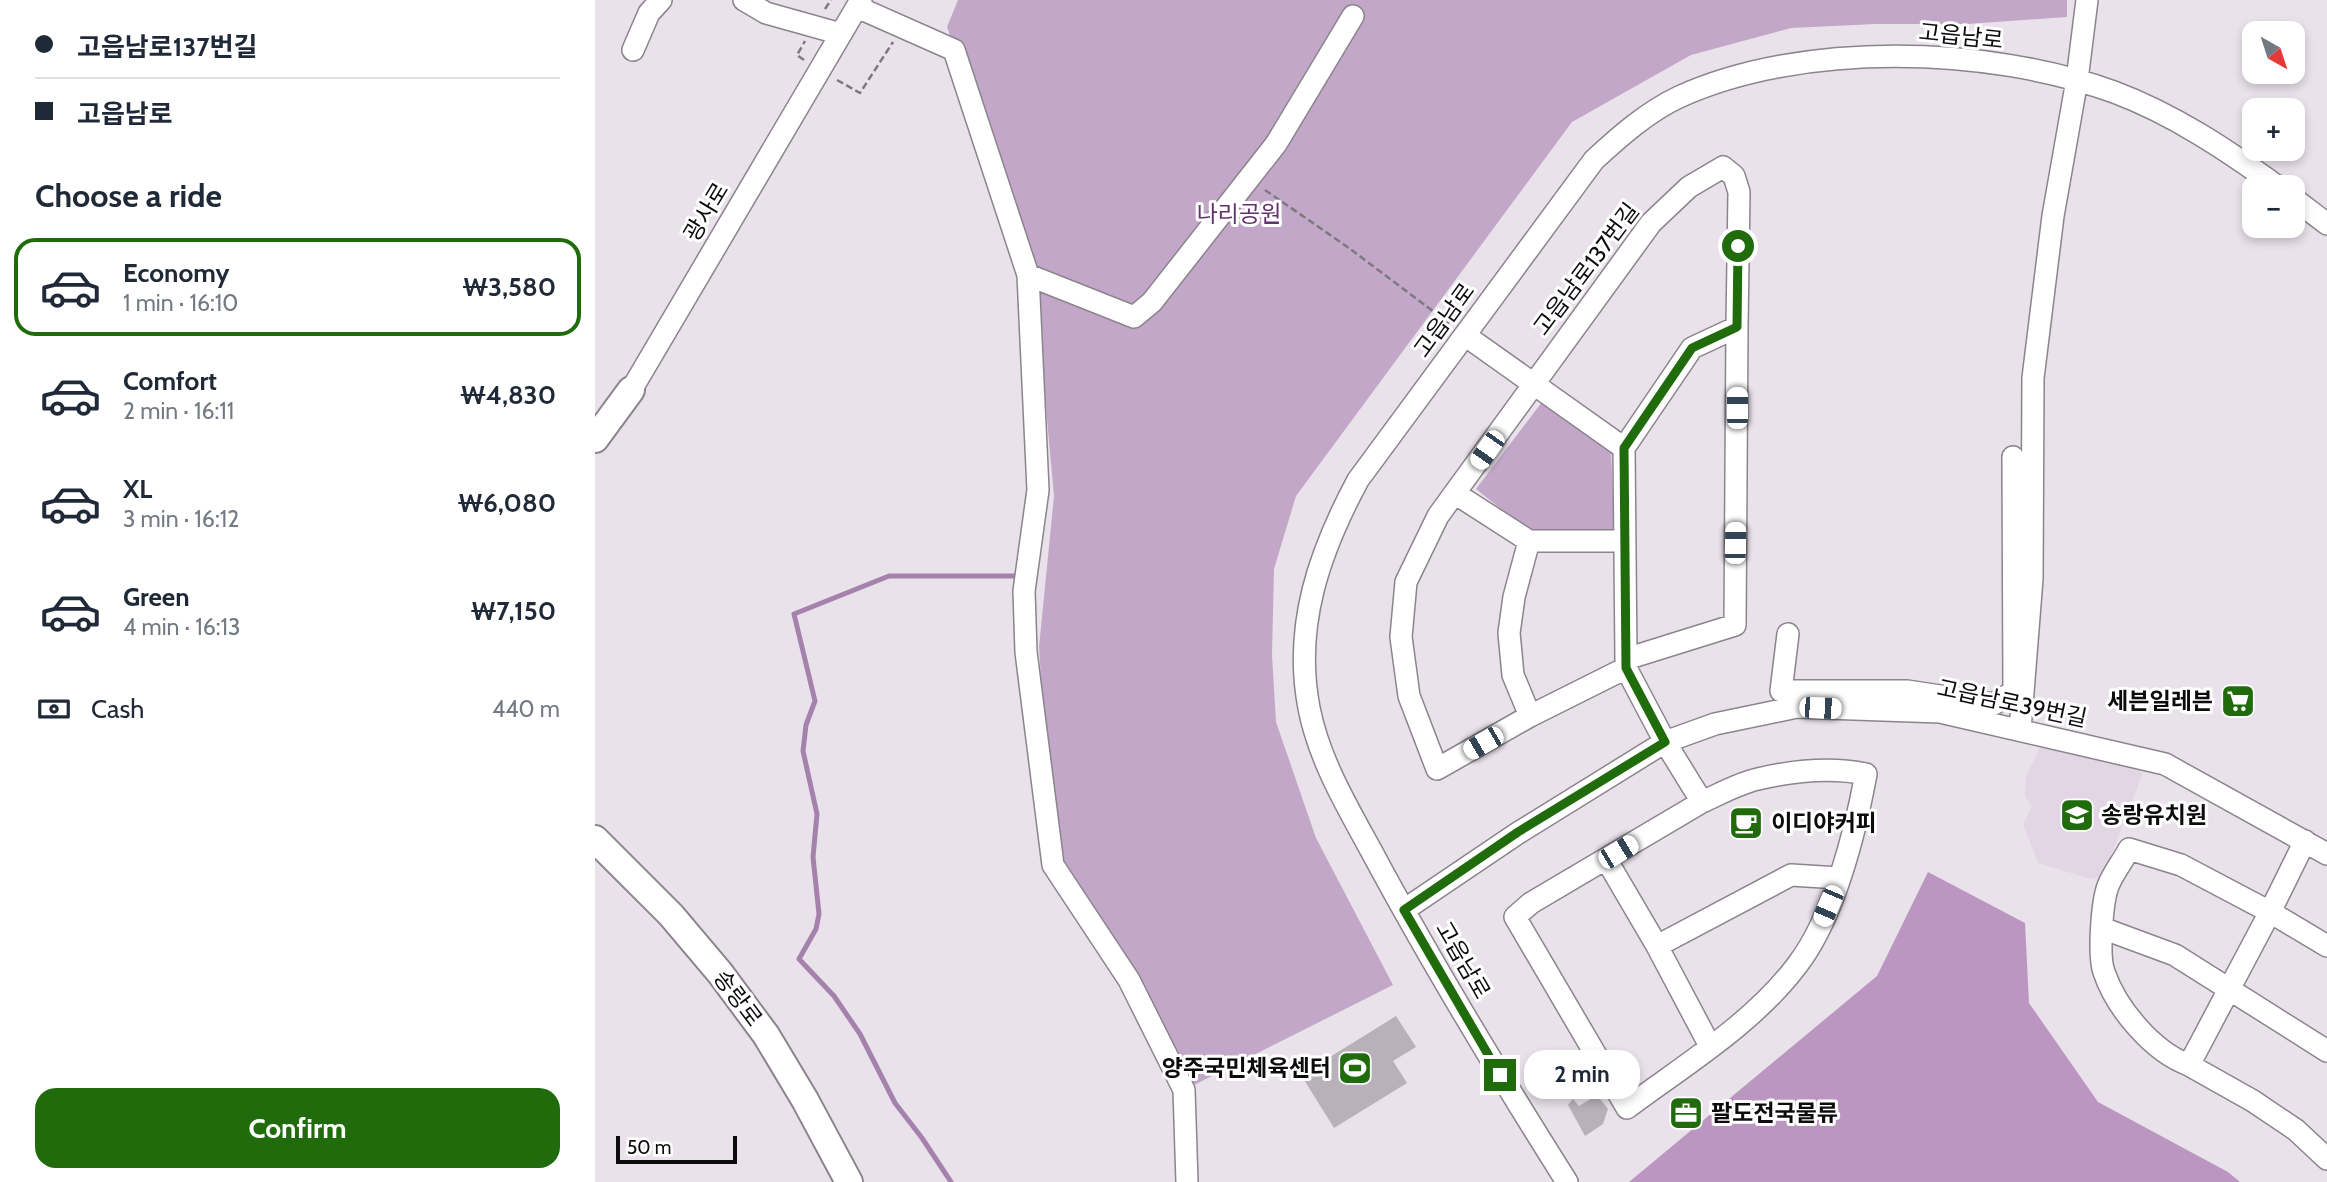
<!DOCTYPE html>
<meta charset="utf-8">
<style>
:root{--surface:#fff;--page:#f6f6f7;--text:#1f2937;--muted:#747a83;--line:#e0e1e3;--accent:#206c0d}
body{margin:0;font-family:Cabin,"Noto Sans KR",sans-serif;background:var(--page);color:var(--text);height:100vh;display:flex;flex-direction:column;font-size:26px;white-space:nowrap}
*{box-sizing:border-box;margin:0}
p{font-size:23px;color:var(--muted)}
.icon{flex:none;width:38px;height:38px;fill:none;stroke:currentColor;stroke-width:2;stroke-linecap:round;stroke-linejoin:round}
.map{position:relative;flex:1;overflow:hidden}
.side{display:flex;flex-direction:column;background:var(--surface);width:595px}
.side>*{flex:none}
.guide{display:grid;align-content:center;height:154px;padding:0 35px;background:var(--surface)}
.needle{width:46px;rotate:141deg}
.controls{position:absolute;left:1647px;top:21px;display:grid;gap:14px}
.controls a{display:grid;place-items:center;width:63px;height:63px;border-radius:14px;background:var(--surface);box-shadow:0 4px 10px #0003;font-size:35px}
.scale{position:absolute;left:21px;bottom:18px;width:121px;box-sizing:border-box;padding-left:7px;border:4px solid #0d0b0e;border-top:0;font-size:19px;line-height:24px;white-space:nowrap;color:#0d0b0e;-webkit-text-stroke:5px #fff;paint-order:stroke}
.end{position:absolute;width:32px;height:32px;margin:-16px;border:9px solid #206c0d;background:#fff;box-shadow:0 0 0 4px #fff}
.from{border-radius:50%}
.bubble{position:absolute;height:49px;border-radius:21px;background:var(--surface);box-shadow:0 4px 10px #0003;font-size:23px;font-weight:700;line-height:49px;text-align:center}
.car{position:absolute;width:21px;height:42px;margin:-21px -10px;border-radius:9px;box-shadow:0 0 5px 2px #0007;background:linear-gradient(#fff 24%,#345 0 40%,#fff 0 76%,#345 0 86%,#fff 0)}
.guide b{display:flex;align-items:center;gap:24px;height:66px;font-size:26px}
.guide b+b{border-top:2px solid var(--line)}
.guide i{width:18px;height:18px;background:var(--text)}
ul{padding:0;list-style:none}
li{display:flex;align-items:center;gap:21px;height:98px;margin:0 14px 10px;padding:0 21px;border:4px solid transparent;border-radius:21px}
li div{flex:1}
li b{display:block;font-size:26px}
li em{font-style:normal;font-weight:700}
li.current{border-color:var(--accent)}
li>.icon{width:63px;height:63px;stroke-width:1.5}
h2{padding:0 35px;font-size:32px;line-height:84px}
.pay{display:flex;align-items:center;gap:18px;height:77px;padding:0 35px;font-size:26px}
.pay p{margin-inline-start:auto}
.primary-button{display:flex;gap:14px;margin-top:auto;padding:14px 35px}
.primary-button a{flex:1;height:80px;border-radius:21px;background:var(--accent);color:#fff;font-size:28px;font-weight:700;line-height:80px;text-align:center}
main{display:flex;flex:1;min-height:0}
.map>svg:first-child{display:block}
.built{fill:#e2d5e4}
.green{fill:#c2a7c8}
.forest{fill:#ba96c1}
.lines{fill:none;stroke-linecap:round;stroke-linejoin:round}
.stream{stroke:#a582ac;stroke-width:5}
.building{fill:#b8b1ba}
.minor-casing{stroke:#8b848c;stroke-width:24}
.major-casing{stroke:#8b848c;stroke-width:30}
.path{stroke:#7e797f;stroke-width:2.5;stroke-dasharray:7 3.5;stroke-linecap:butt}
.minor{stroke:#fff;stroke-width:21}
.major{stroke:#fff;stroke-width:26}
.route{stroke:#206c0d;stroke-width:9}
.labels{text-anchor:middle;dominant-baseline:central;stroke-width:6;stroke-linejoin:round;paint-order:stroke}
.street-label{font-size:23px;fill:#0d0b0e;stroke:#fff}
.park-label{font-size:23px;fill:#61336a;stroke:#fff}
.poi-label{font-size:23px;font-weight:bold;fill:#0d0b0e;stroke:#fff;text-anchor:start}
</style>
<main>
<section class="side">
<div class="guide">
<b><i class="from"></i>고읍남로137번길</b>
<b><i></i>고읍남로</b>
</div>
<h2>Choose a ride</h2>
<ul>
<li class="current"><svg class="icon" aria-label="car" viewBox="0 0 24 24"><path d="M5 17H2v-5l4-1 3-4h7l3 4 3 1v5h-3M9 17h6M6 11h13"/><circle cx="7" cy="17" r="2"/><circle cx="17" cy="17" r="2"/></svg><div><b>Economy</b><p>1 min · 16:10</p></div><em>₩3,580</em></li>
<li><svg class="icon" aria-label="car" viewBox="0 0 24 24"><path d="M5 17H2v-5l4-1 3-4h7l3 4 3 1v5h-3M9 17h6M6 11h13"/><circle cx="7" cy="17" r="2"/><circle cx="17" cy="17" r="2"/></svg><div><b>Comfort</b><p>2 min · 16:11</p></div><em>₩4,830</em></li>
<li><svg class="icon" aria-label="car" viewBox="0 0 24 24"><path d="M5 17H2v-5l4-1 3-4h7l3 4 3 1v5h-3M9 17h6M6 11h13"/><circle cx="7" cy="17" r="2"/><circle cx="17" cy="17" r="2"/></svg><div><b>XL</b><p>3 min · 16:12</p></div><em>₩6,080</em></li>
<li><svg class="icon" aria-label="car" viewBox="0 0 24 24"><path d="M5 17H2v-5l4-1 3-4h7l3 4 3 1v5h-3M9 17h6M6 11h13"/><circle cx="7" cy="17" r="2"/><circle cx="17" cy="17" r="2"/></svg><div><b>Green</b><p>4 min · 16:13</p></div><em>₩7,150</em></li>
</ul>
<div class="pay"><svg class="icon" aria-label="cash" viewBox="0 0 24 24"><path d="M3 7h18v10H3z"/><circle cx="12" cy="12" r="2"/></svg>Cash<p>440 m</p></div>
<div class="primary-button"><a>Confirm</a></div>
</section>
<div class="map">
<svg width="1732" height="1182" viewBox="0 0 1732 1182">
<rect width="100%" height="100%" fill="#eae2eb"/>
<!-- built -->
<path class="built" d="M1445,747l95,21 8,5 -40,103 -12,3 -53,-16 -15,-39 9,-18 -7,-9 1,-20z"/>
<!-- green -->
<path class="green" d="M363,0h1109v17l-100,7h-91l-85,4 -100,27 -119,67 -276,374 -22,73 -2,86 4,67 40,116 77,147 -209,105 -131,-225 -14,-218 15,-151 -21,-230 -86,-239z
M950,398l66,52 3,79 -83,4 -55,-44z"/>
<!-- forest -->
<path class="forest" d="M1333,872l97,51 4,80 69,99 130,70 12,10h-611l248,-206z"/>
<g class="lines">
<!-- stream -->
<path class="stream" d="M356,1182l-29,-44 -27,-35 -35,-69 -26,-38 -35,-37 17,-30 3,-15 -6,-57 4,-43 -14,-63 3,-26 9,-24 -21,-87 95,-38h126"/>
</g>
<!-- building -->
<path class="building" d="M801,1016l20,31 -23,14 14,22 -73,45 -33,-53z
M1002,1095l11,14 -5,15 -18,12 -17,-31 5,-6 6,7z"/>
<g class="lines">
<!-- minor casing -->
<g class="minor-casing">
<path id="minor" d="M149,0l22,13 75,21
M262,7l97,43 74,225 10,215 -14,101 2,61 27,213 76,115 55,110 3,92
M38,50l16,-37 12,-13
M1698,198l34,26
M433,275l106,42 18,-15 124,-158 77,-128
M871,336l158,112
M28,404l238,-404
M861,494l73,47h96
M934,541l-15,56 -5,36 4,42 17,41
M1193,634l-7,57h126l87,13 20,-13 -1,-234
M1031,659l109,-34 2,-298 -45,21 -68,100 2,211v9l39,74 37,60c18,-8 37,-19 56,-23 34,-8 73,-12 108,-5 -11,59 -32,142 -68,190 -44,59 -112,100 -171,144l-112,-191 16,-14 171,-101
M1031,668l-96,48 -93,53 -28,-73 -8,-59 5,-55 32,-66 213,-293 38,-36 34,-20 11,9 5,16 -2,135
M1425,730l12,-151 1,-201 20,-162 24,-136 10,-80
M1710,841l-35,71 -89,-47 -52,-16c-6,12 -16,24 -21,37 -6,16 -10,70 -4,86 12,36 49,80 85,93l81,-153 57,34
M1011,859l51,87 53,100
M809,910l114,-77 147,-91 50,-18 82,-17 143,5 225,52 162,90
M1507,928l73,27 152,96
M1062,946l134,-71 48,3
M1594,1065l64,36 43,29 31,29
M972,1182c-65,-103 -129,-208 -187,-315 -27,-51 -60,-102 -71,-159 -16,-83 11,-157 49,-228l236,-320c25,-23 53,-48 85,-63 123,-56 309,-51 435,-5 59,22 113,58 164,95"/>
</g>
<!-- major casing -->
<g class="major-casing">
<path id="major" d="M0,439l36,-49
M0,839l76,76 49,58 46,62 39,65 44,82"/>
</g>
<!-- path -->
<path class="path" d="M230,9l6,-9
M209,60l-7,-5 8,-14
M242,80l23,13 33,-51
M670,190l84,58 101,76"/>
<!-- minor -->
<use href="#minor" class="minor"/>
<!-- major -->
<use href="#major" class="major"/>
</g>
<g class="lines">
<!-- route -->
<path class="route" d="M905,1075l-96,-165 114,-78 147,-90 -39,-74 -2,-220 68,-100 45,-21 1,-81"/>
</g>
<!-- icons -->
<defs>
<g id="supermarket-square" transform="scale(1.75)"><rect x="-9" y="-9" width="18" height="18" rx="4" fill="#206c0d" stroke="#fff"/><path d="M-6-5.5h2.5l.6 2H6L4.5 2H-2.5L-4.4-4H-6ZM-1.5 3.2a1.3 1.3 0 1 0 .1 0ZM3 3.2a1.3 1.3 0 1 0 .1 0Z" fill="#fff"/></g>
<g id="school-square" transform="scale(1.75)"><rect x="-9" y="-9" width="18" height="18" rx="4" fill="#206c0d" stroke="#fff"/><path d="M0-5L7-2L0 1L-7-2ZM-4 1L0 2.5L4 1V4Q0 6-4 4Z" fill="#fff"/></g>
<g id="cafe-square" transform="scale(1.75)"><rect x="-9" y="-9" width="18" height="18" rx="4" fill="#206c0d" stroke="#fff"/><path d="M-5.5-4.5H6V0H3Q3 3.5 0 3.5H-2.5Q-5.5 3.5-5.5 0ZM3-3.2v2h1.7v-2ZM-6 4.5H4V6H-6Z" fill="#fff"/></g>
<g id="stadium-square" transform="scale(1.75)"><rect x="-9" y="-9" width="18" height="18" rx="4" fill="#206c0d" stroke="#fff"/><path d="M0-5a6.5 5 0 1 0 0 10a6.5 5 0 1 0 0-10ZM-3.5-1.8h7v3.6h-7Z" fill="#fff"/></g>
<g id="office-square" transform="scale(1.75)"><rect x="-9" y="-9" width="18" height="18" rx="4" fill="#206c0d" stroke="#fff"/><path d="M-6-3h4V-5.5h4V-3h4V5H-6ZM-1-4.5V-3h2v-1.5ZM-6 0V1H6V0Z" fill="#fff"/></g>
</defs>
<g fill-rule="evenodd">
<use href="#supermarket-square" x="1643" y="701"/>
<use href="#school-square" x="1482" y="815"/>
<use href="#cafe-square" x="1151" y="823"/>
<use href="#stadium-square" x="760" y="1068"/>
<use href="#office-square" x="1091" y="1113"/>
</g>
<g class="labels">
<!-- street labels -->
<g class="street-label">
<text transform="translate(1366 36) rotate(6)">고읍남로</text>
<text transform="translate(111 212) rotate(-59)">광사로</text>
<text transform="translate(991 269) rotate(-53)">고읍남로137번길</text>
<text transform="translate(849 320) rotate(-54)">고읍남로</text>
<text transform="translate(1417 703) rotate(12)">고읍남로39번길</text>
<text transform="translate(868 960) rotate(60)">고읍남로</text>
<text transform="translate(143 998) rotate(53)">송랑로</text>
</g>
<!-- park labels -->
<g class="park-label">
<text x="644" y="214">나리공원</text>
</g>
<!-- poi labels -->
<g class="poi-label">
<text x="1618" y="701" text-anchor="end">세븐일레븐</text>
<text x="1506" y="815">송랑유치원</text>
<text x="1176" y="823">이디야커피</text>
<text x="736" y="1068" text-anchor="end">양주국민체육센터</text>
<text x="1116" y="1113">팔도전국물류</text>
</g>
</g>
</svg>
<div class="controls">
<a><svg class="needle" viewBox="-14 -14 28 28"><path d="M0-13l5 13h-10z" fill="#e53935"/><path d="M0 13l5-13h-10z" fill="#747a83"/></svg></a>
<a>+</a>
<a>−</a>
</div>
<div class="scale">50 m</div>
<i class="end from" style="left:1143px;top:246px"></i>
<i class="end" style="left:905px;top:1075px"></i>
<div class="bubble" style="left:929px;top:1050px;width:116px">2 min</div>
<i class="car" style="left:1142px;top:408px;rotate:0deg"></i>
<i class="car" style="left:892px;top:450px;rotate:215deg"></i>
<i class="car" style="left:1140px;top:543px;rotate:1deg"></i>
<i class="car" style="left:1225px;top:708px;rotate:92deg"></i>
<i class="car" style="left:888px;top:743px;rotate:240deg"></i>
<i class="car" style="left:1023px;top:852px;rotate:59deg"></i>
<i class="car" style="left:1233px;top:906px;rotate:203deg"></i>
</div>
</main>
